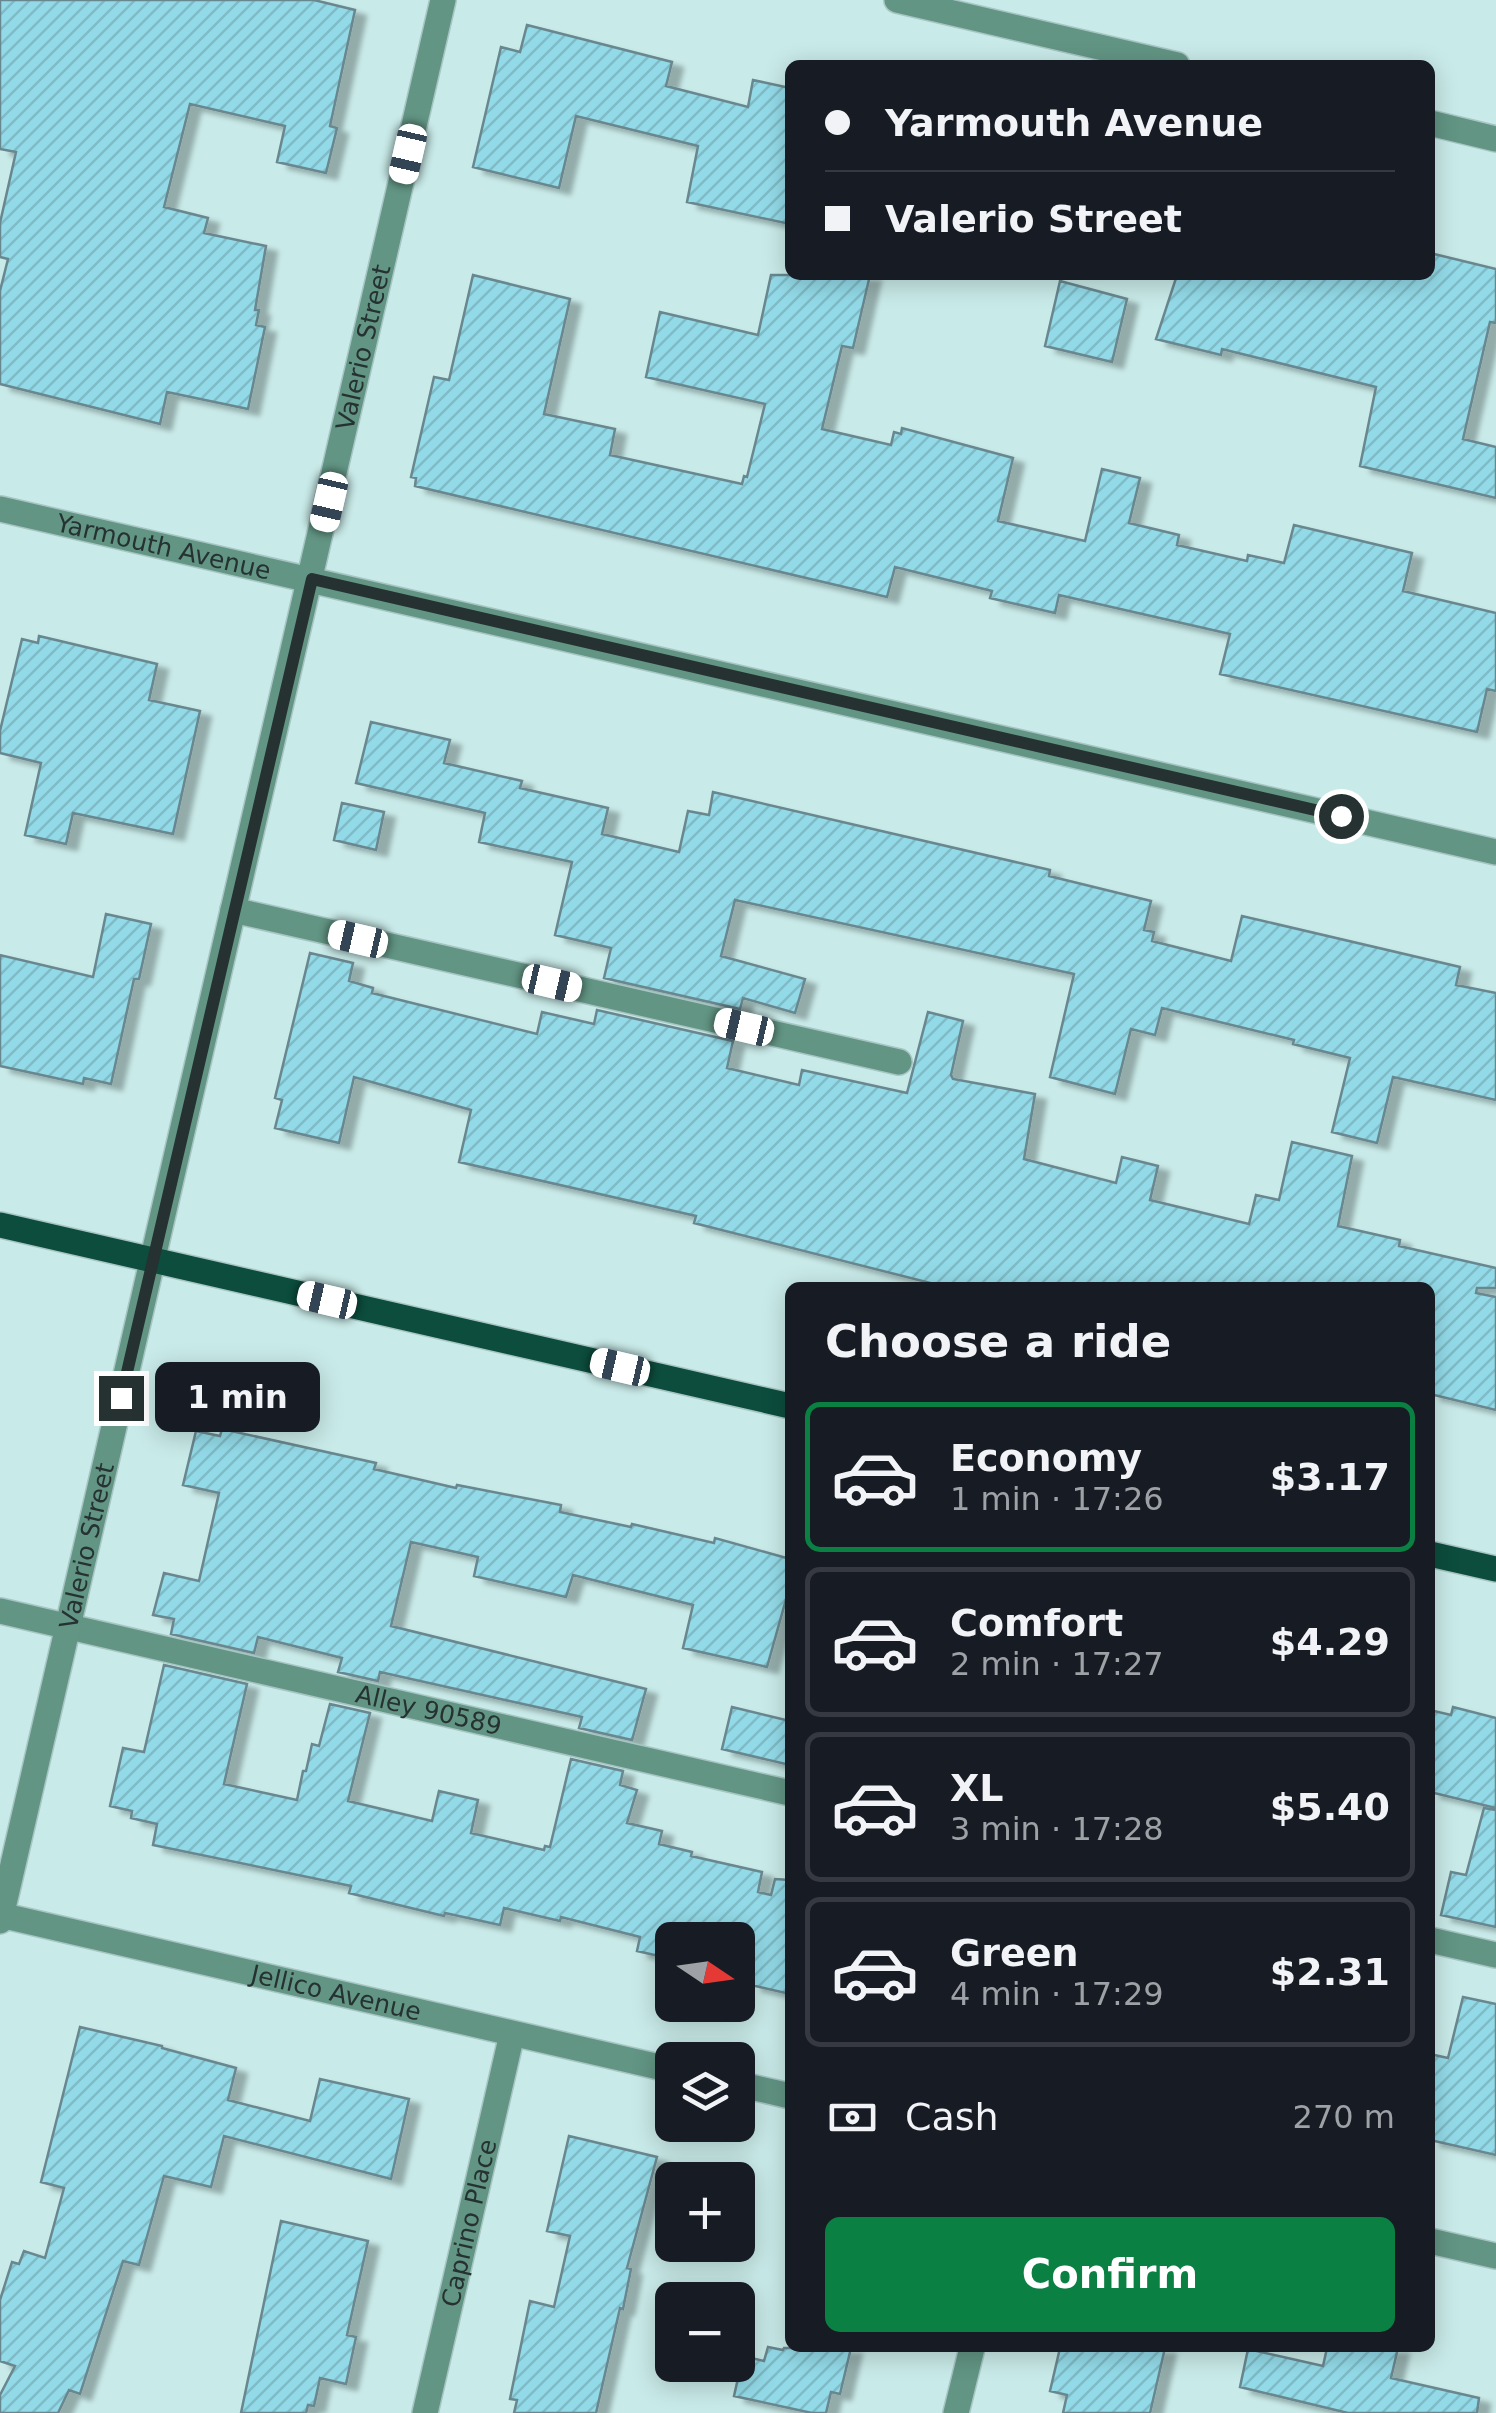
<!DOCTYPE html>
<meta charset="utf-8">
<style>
:root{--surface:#171b24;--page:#242831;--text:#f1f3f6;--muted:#9ea1a6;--line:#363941;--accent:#0b8043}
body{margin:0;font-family:"DejaVu Sans",sans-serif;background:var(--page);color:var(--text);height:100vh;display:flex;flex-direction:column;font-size:38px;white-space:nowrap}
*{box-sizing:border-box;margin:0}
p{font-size:32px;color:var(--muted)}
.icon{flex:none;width:55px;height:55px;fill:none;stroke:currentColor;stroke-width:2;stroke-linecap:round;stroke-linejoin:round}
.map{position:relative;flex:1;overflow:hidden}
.drawer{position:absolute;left:785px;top:1282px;width:650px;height:1070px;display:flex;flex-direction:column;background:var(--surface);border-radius:15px;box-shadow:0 5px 25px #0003}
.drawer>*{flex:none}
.hud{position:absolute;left:785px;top:60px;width:650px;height:220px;border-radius:15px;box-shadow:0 5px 25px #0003;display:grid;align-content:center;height:220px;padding:0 40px;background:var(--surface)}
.needle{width:65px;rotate:103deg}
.fabs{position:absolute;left:655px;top:1922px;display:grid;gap:20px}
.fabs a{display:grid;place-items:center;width:100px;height:100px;border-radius:15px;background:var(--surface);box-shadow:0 5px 25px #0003;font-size:50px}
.end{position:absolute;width:45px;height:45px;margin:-22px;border:12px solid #253231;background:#fff;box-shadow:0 0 0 5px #fff}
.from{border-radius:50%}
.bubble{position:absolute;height:70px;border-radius:15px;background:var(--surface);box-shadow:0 5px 25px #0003;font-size:32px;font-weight:700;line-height:70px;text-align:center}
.car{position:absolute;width:30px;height:60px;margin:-30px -15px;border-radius:12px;box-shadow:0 0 8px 2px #0007;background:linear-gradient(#fff 24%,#345 0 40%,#fff 0 76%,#345 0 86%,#fff 0)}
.hud b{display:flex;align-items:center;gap:35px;height:95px;font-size:38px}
.hud b+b{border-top:2px solid var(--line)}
.hud i{width:25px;height:25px;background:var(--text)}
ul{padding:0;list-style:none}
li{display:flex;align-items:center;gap:30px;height:150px;margin:0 20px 15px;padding:0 20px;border:5px solid var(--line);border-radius:15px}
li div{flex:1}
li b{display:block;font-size:38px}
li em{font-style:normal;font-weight:700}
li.active{border-color:var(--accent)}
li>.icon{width:90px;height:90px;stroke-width:1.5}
h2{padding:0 40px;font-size:45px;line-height:120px}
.pay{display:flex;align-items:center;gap:25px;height:110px;padding:0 40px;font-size:38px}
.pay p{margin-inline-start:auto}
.button{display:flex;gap:20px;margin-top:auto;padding:20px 40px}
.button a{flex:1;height:115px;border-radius:15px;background:var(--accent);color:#fff;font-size:40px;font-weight:700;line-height:115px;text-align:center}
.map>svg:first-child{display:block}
.building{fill:url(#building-hatch);stroke:#69878e;stroke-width:2.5;filter:url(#shadow)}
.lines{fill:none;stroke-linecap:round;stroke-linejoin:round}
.minor-casing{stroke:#a7c5c3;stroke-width:28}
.major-casing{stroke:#a7c5c3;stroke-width:28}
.minor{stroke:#629584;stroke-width:25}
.major{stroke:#0c4d3d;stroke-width:25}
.route{stroke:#253231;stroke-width:12}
.labels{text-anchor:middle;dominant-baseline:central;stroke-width:9;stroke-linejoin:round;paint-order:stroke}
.street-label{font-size:25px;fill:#253231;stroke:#c8eae8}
</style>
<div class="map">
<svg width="1496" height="2413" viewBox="0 0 1496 2413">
<defs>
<pattern id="building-hatch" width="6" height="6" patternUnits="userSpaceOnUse" patternTransform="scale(2.5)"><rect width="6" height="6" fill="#93dae8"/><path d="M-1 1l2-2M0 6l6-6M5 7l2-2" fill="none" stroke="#7fbcc7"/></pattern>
<filter id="shadow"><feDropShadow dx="11" dy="6" stdDeviation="2.5" flood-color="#0004"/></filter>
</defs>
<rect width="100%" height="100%" fill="#c8eae8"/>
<!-- building -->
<path class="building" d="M0,0h314l41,10 -25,116 7,2 -11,45 -49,-11 8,-36 -95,-22 -26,103 44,11 -4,15 62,13 -11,64h4l-3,15 9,2 -17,82 -81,-17 -7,32 -160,-40v-93l8,-32 -8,-2v-34l16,-71 -16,-3z
M527,25l145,37 -6,24 82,21 5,-27 37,8v136l-103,-22 11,-56 -122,-30 -17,72 -86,-21 28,-120 19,5z
M1430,253l66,16v54l-6,-1 -27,117 33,8v51l-136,-32 16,-79 -154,-38 -1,6 -65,-16 21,-64h253z
M473,275l97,24 -26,115 71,15 -5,26 132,29 2,-8 3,1 18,-73 -119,-27 14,-65 98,23 13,-60h99l-17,73 -11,-2 -20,83 69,16 3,-13 7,2 1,-6 111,30 -15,63 87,20 17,-72 38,9 -11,45 50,12 -2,10 70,16 1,-6 36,8 10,-38 118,28 -9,38 93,22v78l-9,-2 -10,43 -257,-58 10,-40 -171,-39 -4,18 -65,-15 2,-7 -97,-24 -8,30 -472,-111 1,-8 -5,-1 23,-100 15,3z
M1060,281l67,18 -15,63 -67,-16z
M39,636l118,28 -8,36 51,11 -27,123 -100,-21 -7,31 -41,-9 16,-72 -41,-10v-22l22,-92 16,4z
M371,722l79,18 -6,23 78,18 -2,7 88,20 -6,26 77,18 9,-41 21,4 4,-23 337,78 -1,6 102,25 -7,29 10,2 -2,9 79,20 11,-45 218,51 -4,18 40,8v107l-103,-23 -16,66 -45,-11 18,-74 -57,-14 1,-4 -132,-32 -7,27 -24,-6 -16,65 -65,-17 24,-103 -339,-74 -14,56 84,23 -10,34 -52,-15 -3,11 -136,-31 7,-30 -56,-13 17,-73 -93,-20 6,-29 -129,-30z
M342,803l42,9 -8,38 -42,-10z
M106,914l45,10 -12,55h-5l-23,105 -27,-6 -1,6 -83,-18v-111l93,22z
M310,953l43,10 -4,18 24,7 -1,5 165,41 5,-22 52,12 3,-14 136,31 -6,27 72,17 3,-15 105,23 21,-81 35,9 -12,54 2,4 82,15 -11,65 92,24 6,-26 36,9 -8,34 99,24 7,-29 23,5 13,-58 60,14 -14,70 62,14 -1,6 97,22v20h-19l-1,5 20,4v113l-66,-16v-106h-480l-256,-65 2,-7 -237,-54 12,-52 -117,-33 -15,66 -64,-15 7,-28 -7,-2z
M222,1429l154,34 -2,6 82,19 1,-3 104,20 -1,7 71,15 1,-3 82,19 1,-5 75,21v26l-23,82 -84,-19 10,-43 -120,-30 -7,22 -92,-21 4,-19 -67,-15 -20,84 255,63 -14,51 -53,-12 3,-11 -77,-17 -125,-28 -2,9 -40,-9 4,-14 -84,-21 -4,16 -83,-19 3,-15 -21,-4 11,-42 35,8 20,-88 -36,-8 13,-54 24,5z
M164,1665l83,19 -23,100 73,16 6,-29h3l6,-27 7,2 11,-42 40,9 -22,88 84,20 7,-30 39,9 -7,33 73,17 1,-4 5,1 21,-88 52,12 -3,14 17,5 -10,33 35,8 -3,13 33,8 -1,4 71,16 -4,20 13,3 4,-16 15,1v114l-39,-9 1,-7 -14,-4v-34h-66v19l-35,-8 3,-14 -79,-20 -1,4 -56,-13 -4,17 -55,-12 -1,3 -95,-23 2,-7 -198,-41 4,-21 -26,-6 1,-7 -22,-5 13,-58 21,4z
M732,1707l58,14v44l-68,-16z
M1453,1707l43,11v90l-66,-16v-82l21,5z
M1484,1808l12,2v117l-55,-12 10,-43 15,3z
M1463,1997l33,7v151l-66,-15v-86l18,4z
M80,2027l82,19v2l74,20 -8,32 82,21 10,-42 89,20 -18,80 -167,-43 -13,51 -47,-11 -25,89 -16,-4 -43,133 -11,-4 -11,23h-58v-18l15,-29 -15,-5v-61l12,-38 7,2 5,-13 21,7 19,-70 -23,-6z
M569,2136l88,21 -30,111 4,1 -8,40 -3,-1 -24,105h-82l3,-13 -7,-1 20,-98 24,6 16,-71 -23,-5z
M281,2221l87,20 -21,94 9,2 -10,47 -26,-6 -6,28 -6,-1 -2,8h-65z
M768,2347l15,3 1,-2h67l-11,46 -9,-2 -5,21h-14l-78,-17 9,-40 21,5z
M1060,2348h105l-15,65h-87l4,-18 -17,-4z
M1327,2348h71l-7,30 88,20 -2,15h-129l-108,-26 8,-38 75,17z"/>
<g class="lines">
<!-- minor casing -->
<g class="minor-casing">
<g id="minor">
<path d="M897,0l280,65"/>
<path d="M1430,123l66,16"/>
<path id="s1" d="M0,509l1496,343"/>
<path d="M233,910l666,152"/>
<path id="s2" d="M0,1611l790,182"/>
<path id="s3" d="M0,1915l672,155"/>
<path id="s4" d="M0,1921l443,-1921"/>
<path d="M1430,1940l66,15"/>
<path d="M738,2084l52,12"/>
<path d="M1430,2241l66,15"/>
<path id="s5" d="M425,2413l87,-379"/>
<path d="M956,2413l16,-65"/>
</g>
</g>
<!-- major casing -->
<g class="major-casing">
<path id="major" d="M0,1225l790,181
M1430,1554l66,15"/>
</g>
<!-- minor -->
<use href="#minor" class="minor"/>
<!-- major -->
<use href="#major" class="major"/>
</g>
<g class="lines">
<!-- route -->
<path class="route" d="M121,1398l191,-819 1029,237"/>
</g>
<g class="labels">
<!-- street labels -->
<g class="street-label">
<text stroke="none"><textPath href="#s4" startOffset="1615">Valerio Street</textPath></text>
<text stroke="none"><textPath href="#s1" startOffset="168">Yarmouth Avenue</textPath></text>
<text stroke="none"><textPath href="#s4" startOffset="385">Valerio Street</textPath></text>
<text stroke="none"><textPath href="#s2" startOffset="440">Alley 90589</textPath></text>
<text stroke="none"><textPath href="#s3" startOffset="345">Jellico Avenue</textPath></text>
<text stroke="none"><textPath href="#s5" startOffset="195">Caprino Place</textPath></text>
</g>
</g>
</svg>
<div class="fabs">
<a><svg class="needle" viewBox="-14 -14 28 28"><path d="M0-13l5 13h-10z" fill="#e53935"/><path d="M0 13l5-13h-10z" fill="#9ea1a6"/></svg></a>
<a><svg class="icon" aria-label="layers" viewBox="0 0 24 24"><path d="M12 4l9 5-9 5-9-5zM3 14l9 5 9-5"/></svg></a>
<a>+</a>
<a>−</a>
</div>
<i class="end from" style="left:1341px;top:816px"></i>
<i class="end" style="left:121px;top:1398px"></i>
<div class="bubble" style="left:155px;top:1362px;width:165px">1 min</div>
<i class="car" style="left:408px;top:154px;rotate:193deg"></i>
<i class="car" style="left:329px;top:502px;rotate:193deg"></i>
<i class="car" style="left:358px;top:939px;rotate:283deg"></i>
<i class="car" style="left:552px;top:983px;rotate:103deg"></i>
<i class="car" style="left:744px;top:1027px;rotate:283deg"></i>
<i class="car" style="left:327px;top:1300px;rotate:283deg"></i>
<i class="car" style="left:620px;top:1367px;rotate:283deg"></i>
<div class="hud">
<b><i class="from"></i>Yarmouth Avenue</b>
<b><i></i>Valerio Street</b>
</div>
<section class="drawer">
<h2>Choose a ride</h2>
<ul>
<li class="active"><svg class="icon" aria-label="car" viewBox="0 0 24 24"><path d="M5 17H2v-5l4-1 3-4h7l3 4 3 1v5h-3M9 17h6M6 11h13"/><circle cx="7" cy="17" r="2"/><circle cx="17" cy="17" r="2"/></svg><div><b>Economy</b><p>1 min · 17:26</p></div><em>$3.17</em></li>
<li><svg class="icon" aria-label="car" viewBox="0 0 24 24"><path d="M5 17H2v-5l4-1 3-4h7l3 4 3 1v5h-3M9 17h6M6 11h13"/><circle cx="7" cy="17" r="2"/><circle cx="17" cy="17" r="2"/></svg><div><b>Comfort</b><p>2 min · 17:27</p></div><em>$4.29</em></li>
<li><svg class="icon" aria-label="car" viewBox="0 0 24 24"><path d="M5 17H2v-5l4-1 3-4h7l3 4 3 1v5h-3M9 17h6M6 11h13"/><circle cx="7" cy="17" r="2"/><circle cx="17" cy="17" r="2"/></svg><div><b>XL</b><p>3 min · 17:28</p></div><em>$5.40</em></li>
<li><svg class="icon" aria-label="car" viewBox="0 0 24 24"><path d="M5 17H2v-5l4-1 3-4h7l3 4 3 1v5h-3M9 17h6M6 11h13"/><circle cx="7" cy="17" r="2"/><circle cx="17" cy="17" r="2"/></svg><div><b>Green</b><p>4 min · 17:29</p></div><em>$2.31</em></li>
</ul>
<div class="pay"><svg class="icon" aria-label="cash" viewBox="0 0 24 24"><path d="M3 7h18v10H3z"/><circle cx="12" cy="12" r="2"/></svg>Cash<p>270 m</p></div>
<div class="button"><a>Confirm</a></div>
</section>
</div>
